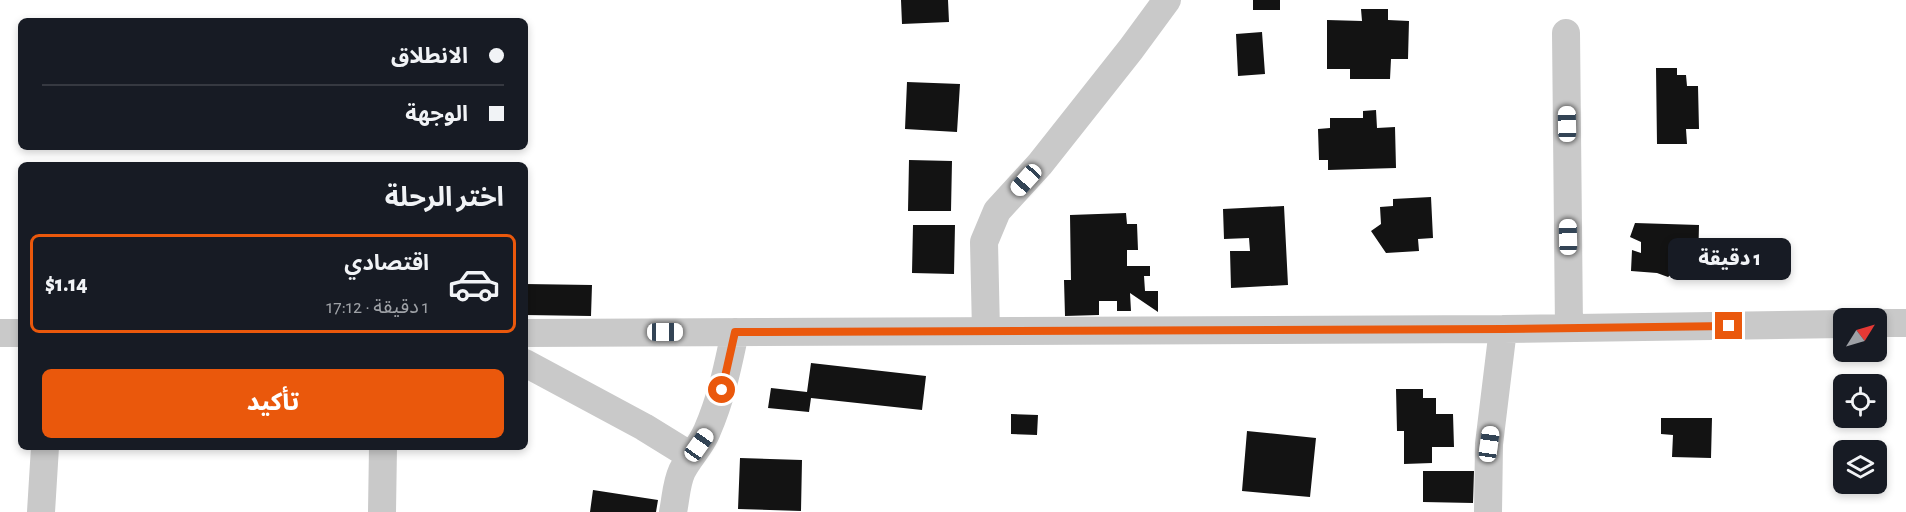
<!DOCTYPE html>
<html lang="ar">
<meta charset="utf-8">
<style>
:root{--surface:#171b24;--page:#242831;--text:#f1f3f6;--muted:#9ea1a6;--line:#363941;--accent:#ea580c}
body{margin:0;font-family:"Alegreya Sans","Noto Sans Arabic",sans-serif;background:var(--page);color:var(--text);direction:rtl;height:100vh;display:flex;flex-direction:column;font-size:22px;white-space:nowrap}
*{box-sizing:border-box;margin:0}
p{font-size:20px;color:var(--muted)}
.icon{flex:none;width:33px;height:33px;fill:none;stroke:currentColor;stroke-width:2;stroke-linecap:round;stroke-linejoin:round}
.map{position:relative;flex:1;overflow:hidden;direction:ltr}
.panel{position:absolute;left:18px;top:162px;width:510px;height:288px;display:flex;flex-direction:column;background:var(--surface);border-radius:9px;box-shadow:0 3px 9px #0003;direction:rtl}
.panel>*{flex:none}
.hud{position:absolute;left:18px;top:18px;width:510px;height:132px;border-radius:9px;box-shadow:0 3px 9px #0003;direction:rtl;display:grid;align-content:center;height:132px;padding:0 24px;background:var(--surface)}
.needle{width:39px;rotate:53deg}
.fabs{position:absolute;left:1833px;top:308px;display:grid;gap:12px}
.fabs a{display:grid;place-items:center;width:54px;height:54px;border-radius:9px;background:var(--surface);box-shadow:0 3px 9px #0003;font-size:30px}
.end{position:absolute;width:27px;height:27px;margin:-14px;border:8px solid #ea580c;background:#fff;box-shadow:0 0 0 3px #fff}
.from{border-radius:50%}
.bubble{position:absolute;height:42px;border-radius:9px;background:var(--surface);box-shadow:0 3px 9px #0003;font-size:20px;font-weight:800;line-height:42px;text-align:center;direction:rtl}
.car{position:absolute;width:18px;height:36px;margin:-18px -9px;border-radius:8px;box-shadow:0 0 4px 2px #0007;background:linear-gradient(#fff 24%,#345 0 40%,#fff 0 76%,#345 0 86%,#fff 0)}
.hud b{display:flex;align-items:center;gap:21px;height:57px;font-size:22px}
.hud b+b{border-top:2px solid var(--line)}
.hud i{width:15px;height:15px;background:var(--text)}
ul{padding:0;list-style:none}
li{display:flex;align-items:center;gap:18px;height:99px;margin:0 12px 9px;padding:0 12px;border:3px solid var(--line);border-radius:9px}
li div{flex:1}
li b{display:block;font-size:22px}
li em{font-style:normal;font-weight:800}
li.current{border-color:var(--accent)}
li>.icon{width:54px;height:54px;stroke-width:1.5}
h2{padding:0 24px;font-size:27px;line-height:72px}
.action{display:flex;gap:12px;margin-top:auto;padding:12px 24px}
.action a{flex:1;height:69px;border-radius:9px;background:var(--accent);color:#fff;font-size:24px;font-weight:800;line-height:69px;text-align:center}
.map>svg:first-child{display:block}
.building{fill:#131313}
.lines{fill:none;stroke-linecap:round;stroke-linejoin:round}
.minor{stroke:#c9c9c9;stroke-width:28}
.route{stroke:#ea580c;stroke-width:8}
</style>
<div class="map">
<svg width="1906" height="512" viewBox="0 0 1906 512">
<rect width="100%" height="100%" fill="#fff"/>
<!-- building -->
<path class="building" d="M901,0h47l1,22 -47,2z
M1253,0h27v10h-27z
M1361,9h27v11l21,1 -1,38h-17l-1,20h-40v-10h-23v-49l35,1z
M1262,32l3,42 -27,2 -2,-42z
M1656,68h21v7h9l1,11h11l1,43h-13l1,15h-30z
M907,82l53,2 -3,48 -52,-3z
M1376,110l1,18 18,-1 1,41 -68,2v-10h-9l-1,-31 12,-1v-10h33v-7z
M909,160l43,1 -1,50h-43z
M1431,197l2,41 -15,1 1,12 -33,2 -15,-22 10,-7 -1,-17 13,-1v-7z
M1284,206l4,79 -57,3 -1,-37h20l-1,-13 -25,1 -1,-30z
M1126,213l1,11h10l1,26h-11v16h23v10h-6l1,15h13v21l-28,-19 1,18h-14v-10h-18v14l-34,1 -1,-36h7l-1,-65z
M1635,223l64,2 -1,42h-18l-12,10 -11,-4 -26,-2 1,-21 9,3v-11l-11,-5z
M913,225h42l-1,49 -42,-1z
M525,284l67,1 -1,31 -66,-1z
M811,363l115,13 -4,34 -111,-12 -2,14 -41,-4 3,-20 36,4z
M1396,389h27v9h13v16h17l1,33h-22v16l-28,1v-33h-7z
M1011,414l27,1 -1,20 -26,-1z
M1661,418h51l-1,40 -39,-1 1,-22 -12,-1z
M1247,431l69,7 -6,59 -68,-6z
M740,458l62,2 -1,51 -63,-2z
M1423,471h51l-1,32 -50,-1z
M593,490l65,10 -2,12h-66z"/>
<g class="lines">
<!-- minor -->
<path class="minor" d="M1566,33l3,295
M1876,323h30
M986,331l-2,-89 13,-31 43,-47 91,-115 36,-49
M0,333h21
M525,333l978,-4 341,-5
M525,363l119,64 47,29
M41,512l4,-65
M382,512l1,-65
M673,512c3,-14 3,-28 9,-41 7,-14 19,-25 25,-40 14,-32 21,-65 28,-99
M1488,512l1,-68 14,-115"/>
</g>
<g class="lines">
<!-- route -->
<path class="route" d="M722,390l13,-58 768,-3 226,-3"/>
</g>
</svg>
<div class="fabs">
<a><svg class="needle" viewBox="-14 -14 28 28"><path d="M0-13l5 13h-10z" fill="#e53935"/><path d="M0 13l5-13h-10z" fill="#9ea1a6"/></svg></a>
<a><svg class="icon" aria-label="locate" viewBox="0 0 24 24"><circle cx="12" cy="12" r="6"/><path d="M12 2v4M12 18v4M2 12h4M18 12h4"/></svg></a>
<a><svg class="icon" aria-label="layers" viewBox="0 0 24 24"><path d="M12 4l9 5-9 5-9-5zM3 14l9 5 9-5"/></svg></a>
</div>
<i class="end from" style="left:722px;top:390px"></i>
<i class="end" style="left:1729px;top:326px"></i>
<div class="bubble" style="left:1668px;top:238px;width:123px">1 دقيقة</div>
<i class="car" style="left:1567px;top:124px;rotate:359deg"></i>
<i class="car" style="left:1026px;top:180px;rotate:222deg"></i>
<i class="car" style="left:1568px;top:237px;rotate:359deg"></i>
<i class="car" style="left:665px;top:332px;rotate:90deg"></i>
<i class="car" style="left:1489px;top:444px;rotate:8deg"></i>
<i class="car" style="left:699px;top:445px;rotate:35deg"></i>
<div class="hud">
<b><i class="from"></i>الانطلاق</b>
<b><i></i>الوجهة</b>
</div>
<section class="panel">
<h2>اختر الرحلة</h2>
<ul>
<li class="current"><svg class="icon" aria-label="car" viewBox="0 0 24 24"><path d="M5 17H2v-5l4-1 3-4h7l3 4 3 1v5h-3M9 17h6M6 11h13"/><circle cx="7" cy="17" r="2"/><circle cx="17" cy="17" r="2"/></svg><div><b>اقتصادي</b><p>1 دقيقة · 17:12</p></div><em>$1.14</em></li>
</ul>
<div class="action"><a>تأكيد</a></div>
</section>
</div>
